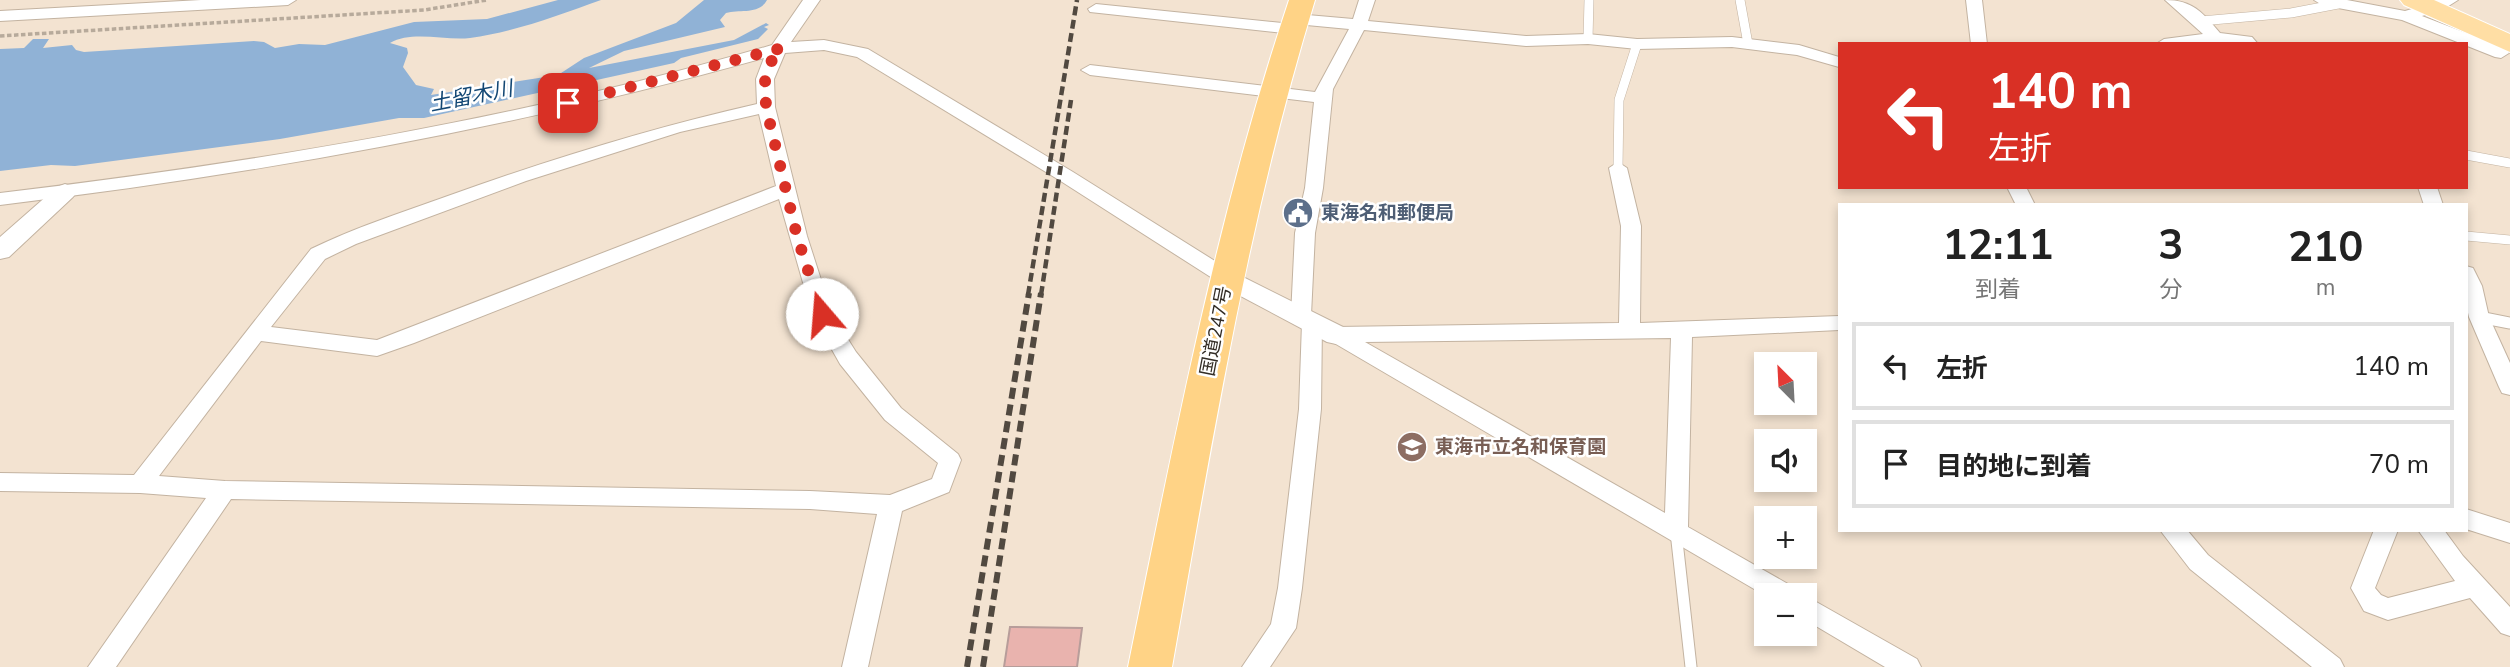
<!DOCTYPE html>
<html lang="ja">
<head>
<meta charset="utf-8">
<style>
	body { margin:0; font-family:"Nunito Sans","Noto Sans JP",sans-serif; background:#f6f6f6; color:#222; height:100vh; display:flex; flex-direction:column; font-size:26px; white-space:nowrap }
	* { box-sizing:border-box; margin:0 }
	p { font-size:23px; color:#767676 }
	.icon { flex:none; width:38px; height:38px; fill:none; stroke:currentColor; stroke-width:2; stroke-linecap:round; stroke-linejoin:round }
	.map { position:relative; flex:1; overflow:hidden }
	.side { position:absolute; left:1838px; top:203px; width:630px; height:329px; display:flex; flex-direction:column; background:#fff; border-radius:0px; box-shadow:0 4px 10px #0003 }
	.side>* { flex:none }
	.banner { position:absolute; left:1838px; top:42px; width:630px; height:147px; border-radius:0px; box-shadow:0 4px 10px #0003; background:#d93025; color:#fff; overflow:hidden }
	.needle { width:46px; rotate:336deg }
	.tools { position:absolute; left:1754px; top:352px; display:grid; gap:14px }
	.tools a { display:grid; place-items:center; width:63px; height:63px; border-radius:0px; background:#fff; box-shadow:0 4px 10px #0003; font-size:35px }
	.pin { position:absolute; display:grid; place-items:center; width:60px; height:60px; color:#fff; margin:-30px; border-radius:14px; box-shadow:0 4px 10px #0006 }
	.me { position:absolute; width:77px; margin:-38px; rotate:342deg; stroke-linejoin:round; filter:drop-shadow(0 0 5px #0008) }
	.turn { display:flex; align-items:center; gap:24px; height:147px; padding:0 35px; font-size:32px }
	.turn .icon { width:91px; height:91px; stroke-width:2.5 }
	.turn b { display:block; font-size:49px; line-height:60px }
	.eta { display:flex; justify-content:space-evenly; align-items:center; height:119px; text-align:center }
	.eta b { font-size:42px; font-weight:700; line-height:49px }
	ul { padding:0; list-style:none }
	li { display:flex; align-items:center; gap:21px; height:88px; margin:0 14px 10px; padding:0 21px; border:4px solid #e0e0e0; border-radius:0px }
	li div { flex:1 }
	li b { display:block; font-size:26px }
	li em { font-style:normal }
	.map>svg:first-child { display:block }
</style>
</head>
<body>
<div class="map">
<svg width="2510" height="667" viewBox="0 0 2510 667">
	<rect width="100%" height="100%" fill="#f3e3d1"/>
	<path fill="#90b2d6" d="M558,0h43c-42,15 -86,32 -131,38 -24,3 -58,-8 -80,5l17,5 1,5 -5,14 13,18 18,4 -3,6 127,-20 26,-17 92,-35 28,-23h63c-8,15 -27,9 -41,13l-6,7 5,7 -101,24 -35,17 145,-28 32,-17 3,2 -5,2 4,2 -10,10 -77,19 -7,5 -250,55h-25l-119,21 -205,27 -24,-1 -51,6v-122l24,-1 9,-9h16l-6,9 29,-3 4,5 8,2 170,-11 10,1 11,6 24,-4 26,1 89,-23 73,-3z"/>
	<path fill="#e9b3ae" stroke="#b79d9a" stroke-width="2" d="M1010,627l72,1 -5,39h-73z"/>
	<g fill="none" stroke-linecap="round" stroke-linejoin="round">
		<g stroke="#c3b3a1" stroke-width="10">
			<path id="service-far1" d="M1740,0l8,44
				M2201,21l90,-8 47,-9
				M1588,39l1,-39
				M2466,155l44,8
				M1618,168l1,-68 18,-56
				M2466,236l44,4"/>
		</g>
		<g stroke="#c3b3a1" stroke-width="13">
			<path id="service" d="M2479,317l31,6
				M1676,532l15,135"/>
		</g>
		<g stroke="#c3b3a1" stroke-width="2">
			<path id="minor" d="M201,0h95l-8,5 -288,16v-10z
				M803,0h17l-29,42 33,-2 44,9 205,123 161,101 3,5 -3,5h-14l-161,-103 -202,-123 -33,-7 -39,3 -11,26 1,28 32,129 25,78 24,38 45,56 57,46 3,6 -12,32 -47,19 -34,156h-26l35,-153 -67,-5 -579,-10 -115,168h-28l118,-169 -66,-5 -140,-2v-18l134,2 177,-226c43,-21 89,-36 134,-52 103,-37 206,-69 312,-93l-1,-25 8,-21c-250,70 -506,116 -764,147v-12c260,-31 521,-74 772,-148zM759,114l17,72 -399,154 -106,-13 54,-68 31,-15 170,-63 154,-49zM779,199l33,115 28,50 45,56 53,43 -6,16 -42,16 -80,-4 -585,-10 -66,-5 102,-135 116,15 37,-13z
				M1359,0h16l-7,21 158,15 62,-2 49,5 95,-2 67,8 40,12v10l-42,-12 -65,-8 -95,2 -49,-5 -62,2 -162,-16 -31,59 -10,99 -8,45 -4,82 8,2 3,5 -1,87 -19,179 -6,40 -26,39h-28l29,-43 7,-36 21,-179 3,-86 -8,-2 -3,-5 4,-83 10,-45 9,-86 -224,-27 -9,-5 9,-5 225,27 34,-63 -53,-5 -8,-5 8,-5 57,5z
				M1966,0h16l5,44h-16z
				M2165,0c28,0 38,13 55,33l32,4 6,7h-102l8,-5 39,-5z
				M2314,0h33l58,11 27,-8 6,2 2,3 -2,3 -16,5 85,33 2,4 -8,5 -6,-1 -93,-37 -80,-15z
				M1096,4l196,20 8,5 -8,5 -202,-22 -2,-3z
				M1618,162l9,6 14,58 -1,97 199,-7v14l-147,7 -4,190 107,61 3,7 -32,1 -437,-256 -4,-5 4,-5 7,-3 283,-4 2,-97 -12,-58zM1671,338l-6,175 -300,-171z
				M2007,187h19l9,18h-19z
				M2418,187h19l6,18h-19z
				M2466,266l7,2 9,18 7,31 21,46v32l-8,-2 -3,-6 -30,-70 -3,-13z
				M2466,509l44,14v20l-44,-14z
				M2160,530h27l21,25 132,104 4,8h-32l-122,-98z
				M2374,530h24l-23,58 6,7 7,3 67,-17 -37,-51h26l19,26 47,51v29l-9,-3 -31,-35 -82,22 -24,-9 -13,-23z
				M1804,595l113,64 4,8h-36l-81,-48z"/>
		</g>
		<g stroke="#c3b3a1" stroke-width="2">
			<path id="tertiary" d="M2432,0h26l-19,12h-14l-3,-4z
				M65,184l8,3 4,5 -4,5 -64,60 -9,2v-22l57,-50z
				M1227,269l118,59 4,7 -4,7 -9,2 -9,-2 -109,-58 -4,-6 4,-6z"/>
		</g>
		<g stroke="#fff" stroke-width="2">
			<path id="primary" d="M2400,0h34l76,34v18l-106,-47z"/>
		</g>
		<g stroke="#fff" stroke-width="2">
			<path id="trunk" d="M1289,0h26c-67,218 -103,442 -143,667h-44c46,-225 88,-449 161,-667z"/>
		</g>
		<path stroke="#b7aa9b" stroke-width="3.5" stroke-dasharray="4.5 2.5" stroke-linecap="butt" d="M0,36l424,-26 63,-10"/>
		<use href="#service-far1" stroke="#fff" stroke-width="9"/>
		<use href="#service" stroke="#fff" stroke-width="11"/>
		<use href="#minor" fill="#fff" fill-rule="evenodd"/>
		<use href="#tertiary" fill="#fff" fill-rule="evenodd"/>
		<use href="#primary" fill="#ffdea4" fill-rule="evenodd"/>
		<use href="#trunk" fill="#ffd386" fill-rule="evenodd"/>
		<path stroke="#514940" stroke-width="4.5" stroke-dasharray="9 4.5" stroke-linecap="butt" d="M1028,295l49,-295
			M1041,295l30,-195"/>
		<path stroke="#514940" stroke-width="6" stroke-dasharray="11 6" stroke-linecap="butt" d="M967,667l62,-374
			M983,667l58,-374"/>
	</g>
	<g fill="none" stroke-linecap="round" stroke-linejoin="round">
		<path stroke="#d93025" stroke-width="12" stroke-dasharray="0 21.6" d="M568,103l214,-55 -12,15 -5,16 1,28 31,129 25,78"/>
	</g>
	<defs>
		<g id="civic-disc" transform="scale(1.575)"><circle r="9.5" fill="#5c6f8a" stroke="#fff"/><path d="M-.6-6.5H3V-4.5H.6V-3L4-1V1h2V6H-6V1h2V-1L-.6-3ZM-1.2 2.5V6h2.4V2.5Z" fill="#fff"/></g>
		<g id="school-disc" transform="scale(1.575)"><circle r="9.5" fill="#8d6e63" stroke="#fff"/><path d="M0-5L7-2L0 1L-7-2ZM-4 1L0 2.5L4 1V4Q0 6-4 4Z" fill="#fff"/></g>
	</defs>
	<g fill-rule="evenodd">
		<use href="#civic-disc" x="1298" y="213"/>
		<use href="#school-disc" x="1412" y="447"/>
	</g>
	<g text-anchor="middle" dominant-baseline="central" stroke-width="5" stroke-linejoin="round" paint-order="stroke">
		<g font-size="19" font-weight="bold" fill="#4e5e75" stroke="#fff" text-anchor="start">
			<text x="1321" y="213">東海名和郵便局</text>
		</g>
		<g font-size="19" fill="#332d26" stroke="#fff">
			<text transform="translate(1216 331) rotate(-79)">国道247号</text>
		</g>
		<g font-size="19" font-weight="bold" fill="#785e54" stroke="#fff" text-anchor="start">
			<text x="1435" y="447">東海市立名和保育園</text>
		</g>
		<g font-size="21" font-style="italic" fill="#124774" stroke="#fff">
			<text transform="translate(471 96) rotate(-11)">土留木川</text>
		</g>
	</g>
</svg>
<div class="tools">
<a><svg class="needle" viewBox="-14 -14 28 28"><path d="M0-13l5 13h-10z" fill="#e53935"/><path d="M0 13l5-13h-10z" fill="#767676"/></svg></a>
<a><svg class="icon" aria-label="sound" viewBox="0 0 24 24"><path d="M4 9h4l5-4v14l-5-4H4zM17 9q2 3 0 6"/></svg></a>
<a>+</a>
<a>−</a>
</div>
<div class="pin" style="left:568px;top:103px;background:#d93025"><svg class="icon" aria-label="arrive" viewBox="0 0 24 24"><path d="M6 21V4h12l-3 4 3 4H6"/></svg></div>
<svg class="me" style="left:822px;top:314px" viewBox="-20 -20 40 40"><circle r="19" fill="#fff"/><path d="M0-13L10 11 0 6-10 11z" fill="#d93025"/></svg>
<div class="banner">
<div class="turn"><svg class="icon" aria-label="left" viewBox="0 0 24 24"><path d="M17 20v-9H6M10 6l-5 5 5 5"/></svg><div><b>140 m</b>左折</div></div>
</div>
<section class="side">
<div class="eta">
<div><b>12:11</b><p>到着</p></div>
<div><b>3</b><p>分</p></div>
<div><b>210</b><p>m</p></div>
</div>
<ul>
<li><svg class="icon" aria-label="left" viewBox="0 0 24 24"><path d="M17 20v-9H6M10 6l-5 5 5 5"/></svg><div><b>左折</b></div><em>140 m</em></li>
<li><svg class="icon" aria-label="arrive" viewBox="0 0 24 24"><path d="M6 21V4h12l-3 4 3 4H6"/></svg><div><b>目的地に到着</b></div><em>70 m</em></li>
</ul>
</section>
</div>
</body>
</html>
